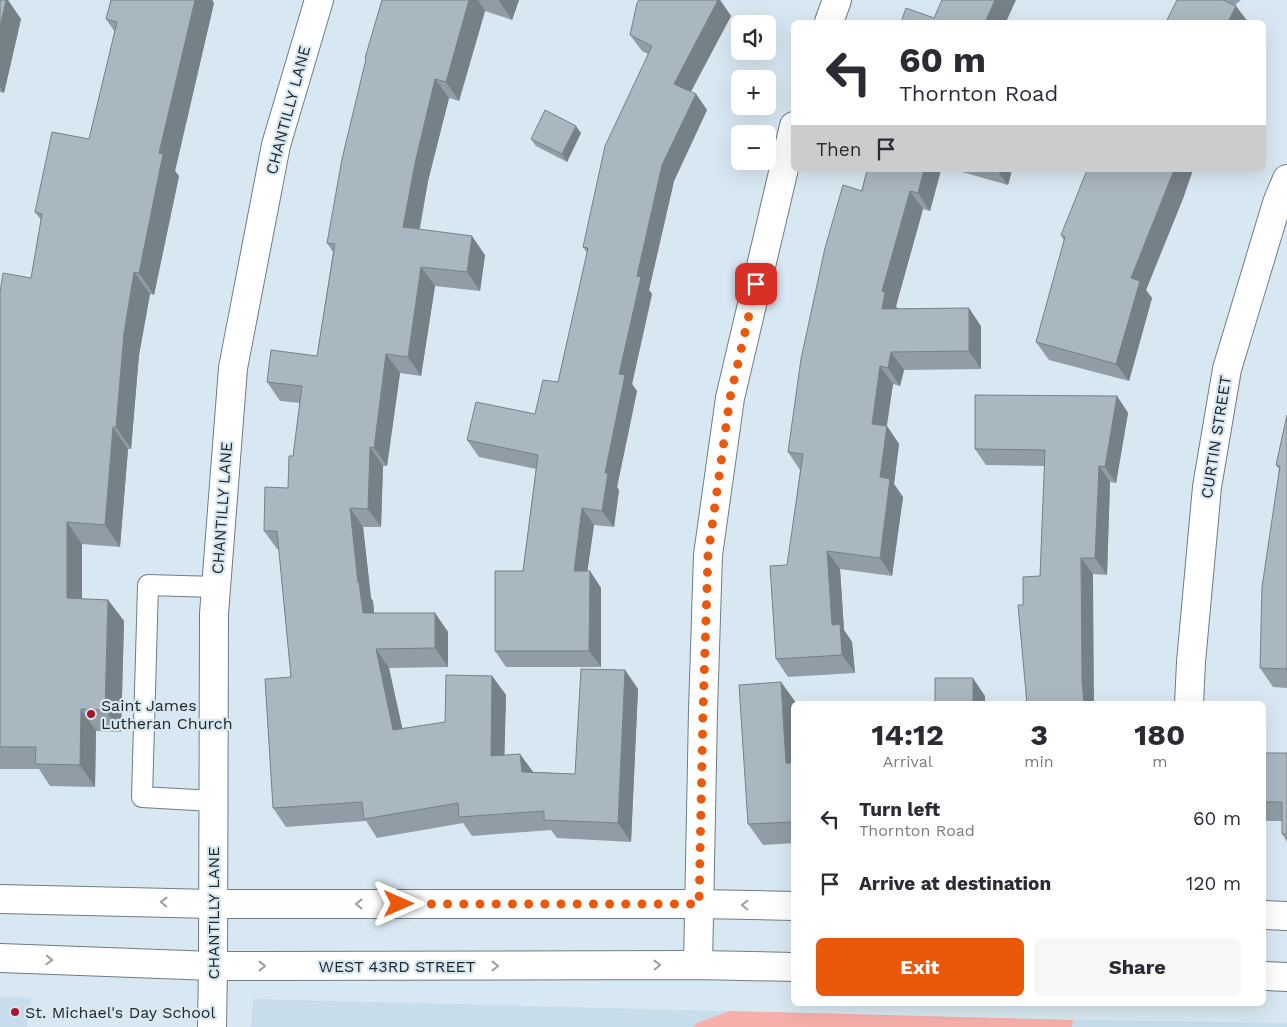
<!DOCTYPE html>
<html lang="en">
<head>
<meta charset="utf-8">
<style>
	body { margin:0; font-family:"Work Sans",sans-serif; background:#f7f7f7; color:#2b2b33; height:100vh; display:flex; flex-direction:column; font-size:19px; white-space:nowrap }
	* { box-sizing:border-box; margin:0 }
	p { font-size:16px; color:#7c7c81 }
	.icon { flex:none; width:28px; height:28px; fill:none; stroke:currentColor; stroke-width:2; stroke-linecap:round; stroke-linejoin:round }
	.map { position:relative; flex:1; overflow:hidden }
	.panel { position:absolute; left:791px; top:701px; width:475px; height:305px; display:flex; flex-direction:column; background:#fff; border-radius:8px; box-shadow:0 5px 20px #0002 }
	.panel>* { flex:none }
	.banner { position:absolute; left:791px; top:20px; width:475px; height:152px; border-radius:8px; box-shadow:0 5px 20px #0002; background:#fff; color:#2b2b33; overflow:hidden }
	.controls { position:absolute; left:731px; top:15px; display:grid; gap:10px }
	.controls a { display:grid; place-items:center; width:45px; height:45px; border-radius:8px; background:#fff; box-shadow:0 5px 20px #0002; font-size:25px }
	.pin { position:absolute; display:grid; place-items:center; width:42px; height:42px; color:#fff; margin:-21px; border-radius:10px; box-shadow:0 2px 8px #0006 }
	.me { position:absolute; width:55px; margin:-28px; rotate:90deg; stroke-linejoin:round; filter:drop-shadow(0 0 4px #0008) }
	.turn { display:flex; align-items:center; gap:18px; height:105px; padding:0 25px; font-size:22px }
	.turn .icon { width:65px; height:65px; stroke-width:2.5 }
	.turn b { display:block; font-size:35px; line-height:42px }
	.then { display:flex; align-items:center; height:48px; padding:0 25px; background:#0003; gap:10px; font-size:19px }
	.eta { display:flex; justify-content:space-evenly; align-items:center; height:85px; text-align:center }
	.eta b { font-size:30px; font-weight:700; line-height:35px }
	.cta { display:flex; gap:10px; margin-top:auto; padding:10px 25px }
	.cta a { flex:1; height:58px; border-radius:8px; background:#ea580c; color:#fff; font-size:20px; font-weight:700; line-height:58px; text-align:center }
	.cta a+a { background:#f7f7f7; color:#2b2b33 }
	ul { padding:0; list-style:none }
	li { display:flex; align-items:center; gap:15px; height:65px; padding:0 25px }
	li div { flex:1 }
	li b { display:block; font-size:19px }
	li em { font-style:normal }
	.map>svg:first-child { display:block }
</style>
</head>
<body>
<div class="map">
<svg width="1287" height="1027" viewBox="0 0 1287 1027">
	<rect width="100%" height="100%" fill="#d8e8f2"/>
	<path fill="#c7ddeb" d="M0,997l31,1 -4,29h-27z
		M253,999l820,21 214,3v4h-1036z"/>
	<path fill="#f7afab" d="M730,1011l343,9 -1,7h-379l4,-4z"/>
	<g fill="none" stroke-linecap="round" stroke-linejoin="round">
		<g stroke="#6e7c85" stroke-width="22">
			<path id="lane" d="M213,801l-71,-4 6,-212 68,2"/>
		</g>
		<g stroke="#6e7c85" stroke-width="30">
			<path id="street" d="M829,22l8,-22
				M1189,704l2,-42 16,-175 20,-118 50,-166 10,-24
				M698,965l5,-254 5,-156 22,-157 64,-272
				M212,1027l1,-61 1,-352 19,-246 43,-223 43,-145"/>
		</g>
		<g stroke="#6e7c85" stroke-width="30">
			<path id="secondary" d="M0,899l213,5h486l95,2
				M1264,915l23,1
				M0,958l213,8 485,-1 96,2
				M1264,976l23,1"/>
		</g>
		<use href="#lane" stroke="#fff" stroke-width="20"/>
		<use href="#street" stroke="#fff" stroke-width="28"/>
		<use href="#secondary" stroke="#fff" stroke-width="28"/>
	</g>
	<path fill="#919da6" d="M0,0l21,19 -17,74 -4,-1z
		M111,0h101l2,3 -39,168 4,5 -25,119 -4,-1 -11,61 -8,94h-3l-8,98 -38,-3v55l26,1 16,21 -3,111 -25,-1 -1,56 -45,-1 -11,-17h-39v-477l31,-14 10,-58 -6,-8 54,-73 26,-107 -9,-13z
		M382,0h137l-7,20 -27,-9 -26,90 -10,-3 -21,83 -8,48 65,26 -5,36 -45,-5 -14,90 -21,-3 -13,93h-4l-2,61h-18l8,71 2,3 1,12h61l13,19v35l-59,1 13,61 43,-7 47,-46 14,19 -2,60 29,17 42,2 50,-104 13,19 -7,153 -74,-4 -6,-8 -79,6 -9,-13 -86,15 -11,-17 -80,6 -13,-19 18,-131 -12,-128h-2l-13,-18 24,-43 5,-32 7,-53 -20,-2 -13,-19 50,-26 16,-104 -6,-9 39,-183 -1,-2z
		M639,0h81l11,16 -40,76 5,2 11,16 -33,71 -25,109 3,4 -20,90 5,7 -20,96 2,3 -5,37 -20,-2 -7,46h3l11,17v79h-95l-11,-16 28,-80 13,-102 -57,-12 -12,-17 68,-26 23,-32 29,-129 -4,-6 65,-193 -6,-3 -12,-16z
		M1177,0h64l-6,5 13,17h-82z
		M581,133l-14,29 -31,-16 -5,-7z
		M867,170h74l-11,41 -7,-2 -27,97 2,3 83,17v43l-77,1 -4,16 -7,-2 -6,42 12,18 -5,40 9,13 -11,79 -52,-7 4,61 8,12 3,31 -67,4 -12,-18 24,-189 -12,-18z
		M955,170h57l-4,15z
		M1184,196l-38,94 6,8 -23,83 -80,-21 -13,-18 28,-101 -3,-6z
		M1117,396l11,17 -12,70 -6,-1 -3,93 -14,-1v125l-70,-94 17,-29 5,-110 -59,-1 -11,-16z
		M1287,415v273l-14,-1 -13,-19 19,-199 -3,-4z
		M781,682l15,21 -2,1v139l-31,2 -15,-21z
		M1264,753h23v89l-5,-8v-13h-18z"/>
	<path fill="#768087" d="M6,0h2l13,19 -17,74 -4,-6v-60z
		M195,0h17l2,3 -39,168 4,5 -25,119 -15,-22 20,-120z
		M469,0h9l7,11 -26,90 -13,-19z
		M499,0h20l-7,20 -13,-19z
		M718,0h2l11,16 -45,84 -12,-16z
		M995,0h21l-10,22h-21z
		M1236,6l12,16h-20z
		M435,79l14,19 -21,83 -12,65 -13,-19 12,-64z
		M696,94l11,16 -33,71 -25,109 3,4 -20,90 5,7 -20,96 2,3 -5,37 -12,-16 3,-38 14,-99 18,-98 25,-111z
		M576,126l5,7 -14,29 -5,-8z
		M924,170h17l-11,41 -12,-18z
		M997,170h15l-4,15z
		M1174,170h19l-9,26 -38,94 6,8 -23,83 -13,-17 15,-86z
		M910,191l13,18 -27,97 2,4 -16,-1v-18z
		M472,236l13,19 -5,36 -13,-19z
		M421,267l14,19 -14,90 -13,-19z
		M134,272l16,22 -11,61 -8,94 -15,-22 8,-94z
		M969,308l12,18v43l-12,-18z
		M891,352l13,18 -4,16 -12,-18z
		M386,354l14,19 -13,93 -13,-18z
		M880,366l13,18 -9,58 -12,-18z
		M1117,396l11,17 -12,70 -11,-16z
		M887,426l12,18 -5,40 9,13 -11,79 -12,-18v-81z
		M113,427l15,22 -8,98 -15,-22z
		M370,447l13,19 -2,61 -13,-18z
		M1099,466l11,16 -3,93 -12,-17z
		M350,508l13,19 8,71 2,3 3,31 -13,-19 -5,-30z
		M582,508l12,17 -9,63 -11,-17z
		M67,522l15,22v76l-15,-22z
		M827,551l13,18 4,61 8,12 3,31 -13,-18 -10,-30z
		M1081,558l12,16 1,130h-10l-2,-22z
		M590,571l11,17v79l-12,-16z
		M108,600l16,21 -3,111 -16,-22z
		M435,613l13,19v35l-13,-19z
		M376,649l13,19 18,81 -14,-19z
		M625,670l13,19 -7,153 -13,-19z
		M492,676l14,19 -2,80 -13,-19z
		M973,678l12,18v8h-12z
		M781,682l15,21v1h-2v70l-8,-11z
		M81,709l15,22 -1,56 -15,-22z
		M520,754l14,19 -12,-1z"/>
	<path fill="#a9b7c1" stroke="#768087" d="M0,0h6l-6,27z
		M111,0h84l-36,153 4,1 -24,119 -5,-1 -10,61 -8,94h-3l-8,98 -38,-3v76l41,2 -3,110 -24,-1 -1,56 -45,-1 1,-17h-36v-455l3,-19 28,5 11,-64 -7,-2 17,-80 37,7 28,-117 -11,-3z
		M382,0h87l-23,82 -11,-3 -20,84 -12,64 69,9 -5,36 -46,-5 -13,90 -22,-3 -12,94 -4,-1 -2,62 -18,-1 8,75 1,-1 4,31h72v35l-59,1 17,81 52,-8 1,-47 46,1 -1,80 29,-2 2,18 53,2 6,-105 44,1 -7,153 -74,-3v-9l-85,6 -1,-14 -94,16 -2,-17 -89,6 -8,-129 26,-2 -14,-146h-13l1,-44 23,1 1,-32h4l9,-70 -35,-4 4,-32 46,6 18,-112 -8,-1 15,-84 24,-100 -1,-1z
		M639,0h79l-44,84 22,10 -34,71 -25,111 4,1 -22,97 6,1 -20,98h3l-6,38 -20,-3 -8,63h16l-1,80h-94v-80h28l15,-116 -71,-15 9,-38 59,12 8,-34 15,2 30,-134 -5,-1 22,-101 47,-100 -22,-11 7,-32z
		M942,0h53l-10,22h-84l5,-14 28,10z
		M1177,0h46l13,6 -8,16h-62z
		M545,110l31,16 -14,28 -31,-15z
		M867,170h57l-6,23 -8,-2 -28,100 3,1 -3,17 87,-1v43l-78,1 -3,16 -8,-2 -8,58 15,2 -7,51 10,2 -10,79 -53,-7 5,74 8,-1 2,31 -66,4 -6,-93 17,-1 16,-111 -15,-2 13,-93 24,-111 18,-63 19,6z
		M1087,170h87l-43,108 9,3 -24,83 -80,-22 29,-105 -4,-2z
		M975,395l142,1 -12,71 -6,-1 -4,92h-14l1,124 2,22h-57l-9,-99h5v-28l17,-1 5,-126 -70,-1z
		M1287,415v254l-27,-1 2,-81 18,-121 -4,-1z
		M935,678h38v26h-38z
		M781,682l5,81h8v59l-46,2 -9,-139z
		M1264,753h23v81h-5v-32h-18z"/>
	<defs><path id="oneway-chevron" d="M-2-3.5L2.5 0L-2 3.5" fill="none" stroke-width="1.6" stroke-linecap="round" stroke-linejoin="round" transform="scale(1.25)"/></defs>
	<g stroke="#9b9e9f">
		<use href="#oneway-chevron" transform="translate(164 902) rotate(-179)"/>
		<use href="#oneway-chevron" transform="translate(359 904) rotate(180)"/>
		<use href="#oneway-chevron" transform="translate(745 905) rotate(-179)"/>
		<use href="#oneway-chevron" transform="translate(49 960) rotate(2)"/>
		<use href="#oneway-chevron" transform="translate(657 965) rotate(-1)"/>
		<use href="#oneway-chevron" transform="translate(262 966)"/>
		<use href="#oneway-chevron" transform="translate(495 966)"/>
	</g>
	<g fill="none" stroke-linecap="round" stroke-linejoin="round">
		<path stroke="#ea580c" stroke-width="9" stroke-dasharray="0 16.2" d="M399,904h300l4,-193 5,-156 22,-157 26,-114"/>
	</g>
	<g fill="#ab1528" stroke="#d8e8f2" stroke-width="2">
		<circle cx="91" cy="714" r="5"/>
		<circle cx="15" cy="1012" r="5"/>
	</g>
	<g text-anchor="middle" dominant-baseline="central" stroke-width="4.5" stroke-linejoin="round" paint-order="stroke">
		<g font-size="16" fill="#21272a" stroke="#d8e8f2">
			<text transform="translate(288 110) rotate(-75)">CHANTILLY LANE</text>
			<text transform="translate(1216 437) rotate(-81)">CURTIN STREET</text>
			<text transform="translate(222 508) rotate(-86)">CHANTILLY LANE</text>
			<text transform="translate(213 913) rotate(-90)">CHANTILLY LANE</text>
			<text x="397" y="966">WEST 43RD STREET</text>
		</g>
		<g font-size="16" fill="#21272a" stroke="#d8e8f2" text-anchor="start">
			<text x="101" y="705">Saint James<tspan x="101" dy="18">Lutheran Church</tspan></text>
			<text x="25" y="1012">St. Michael's Day School</text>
		</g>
	</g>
</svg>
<div class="controls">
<a><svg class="icon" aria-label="sound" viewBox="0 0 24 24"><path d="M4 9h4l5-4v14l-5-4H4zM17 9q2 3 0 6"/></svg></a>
<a>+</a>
<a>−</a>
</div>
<div class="pin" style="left:756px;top:284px;background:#d93025"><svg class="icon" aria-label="arrive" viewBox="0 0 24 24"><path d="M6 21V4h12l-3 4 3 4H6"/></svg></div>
<svg class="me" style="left:399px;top:904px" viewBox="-20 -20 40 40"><path d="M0-17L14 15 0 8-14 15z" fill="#ea580c" stroke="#fff" stroke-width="4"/></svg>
<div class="banner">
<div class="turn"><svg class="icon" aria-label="left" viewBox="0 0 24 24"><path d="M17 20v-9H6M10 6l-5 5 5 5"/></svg><div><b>60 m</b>Thornton Road</div></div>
<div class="then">Then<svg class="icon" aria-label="arrive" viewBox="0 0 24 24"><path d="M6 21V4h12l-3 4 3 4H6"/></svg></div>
</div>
<section class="panel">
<div class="eta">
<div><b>14:12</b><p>Arrival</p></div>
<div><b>3</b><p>min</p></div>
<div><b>180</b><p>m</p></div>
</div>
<ul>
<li><svg class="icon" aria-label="left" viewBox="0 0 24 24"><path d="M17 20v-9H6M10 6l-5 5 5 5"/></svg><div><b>Turn left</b><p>Thornton Road</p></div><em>60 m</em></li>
<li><svg class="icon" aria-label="arrive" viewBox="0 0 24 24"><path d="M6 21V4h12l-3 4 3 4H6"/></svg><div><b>Arrive at destination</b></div><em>120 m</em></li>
</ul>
<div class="cta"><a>Exit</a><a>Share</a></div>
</section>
</div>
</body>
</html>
